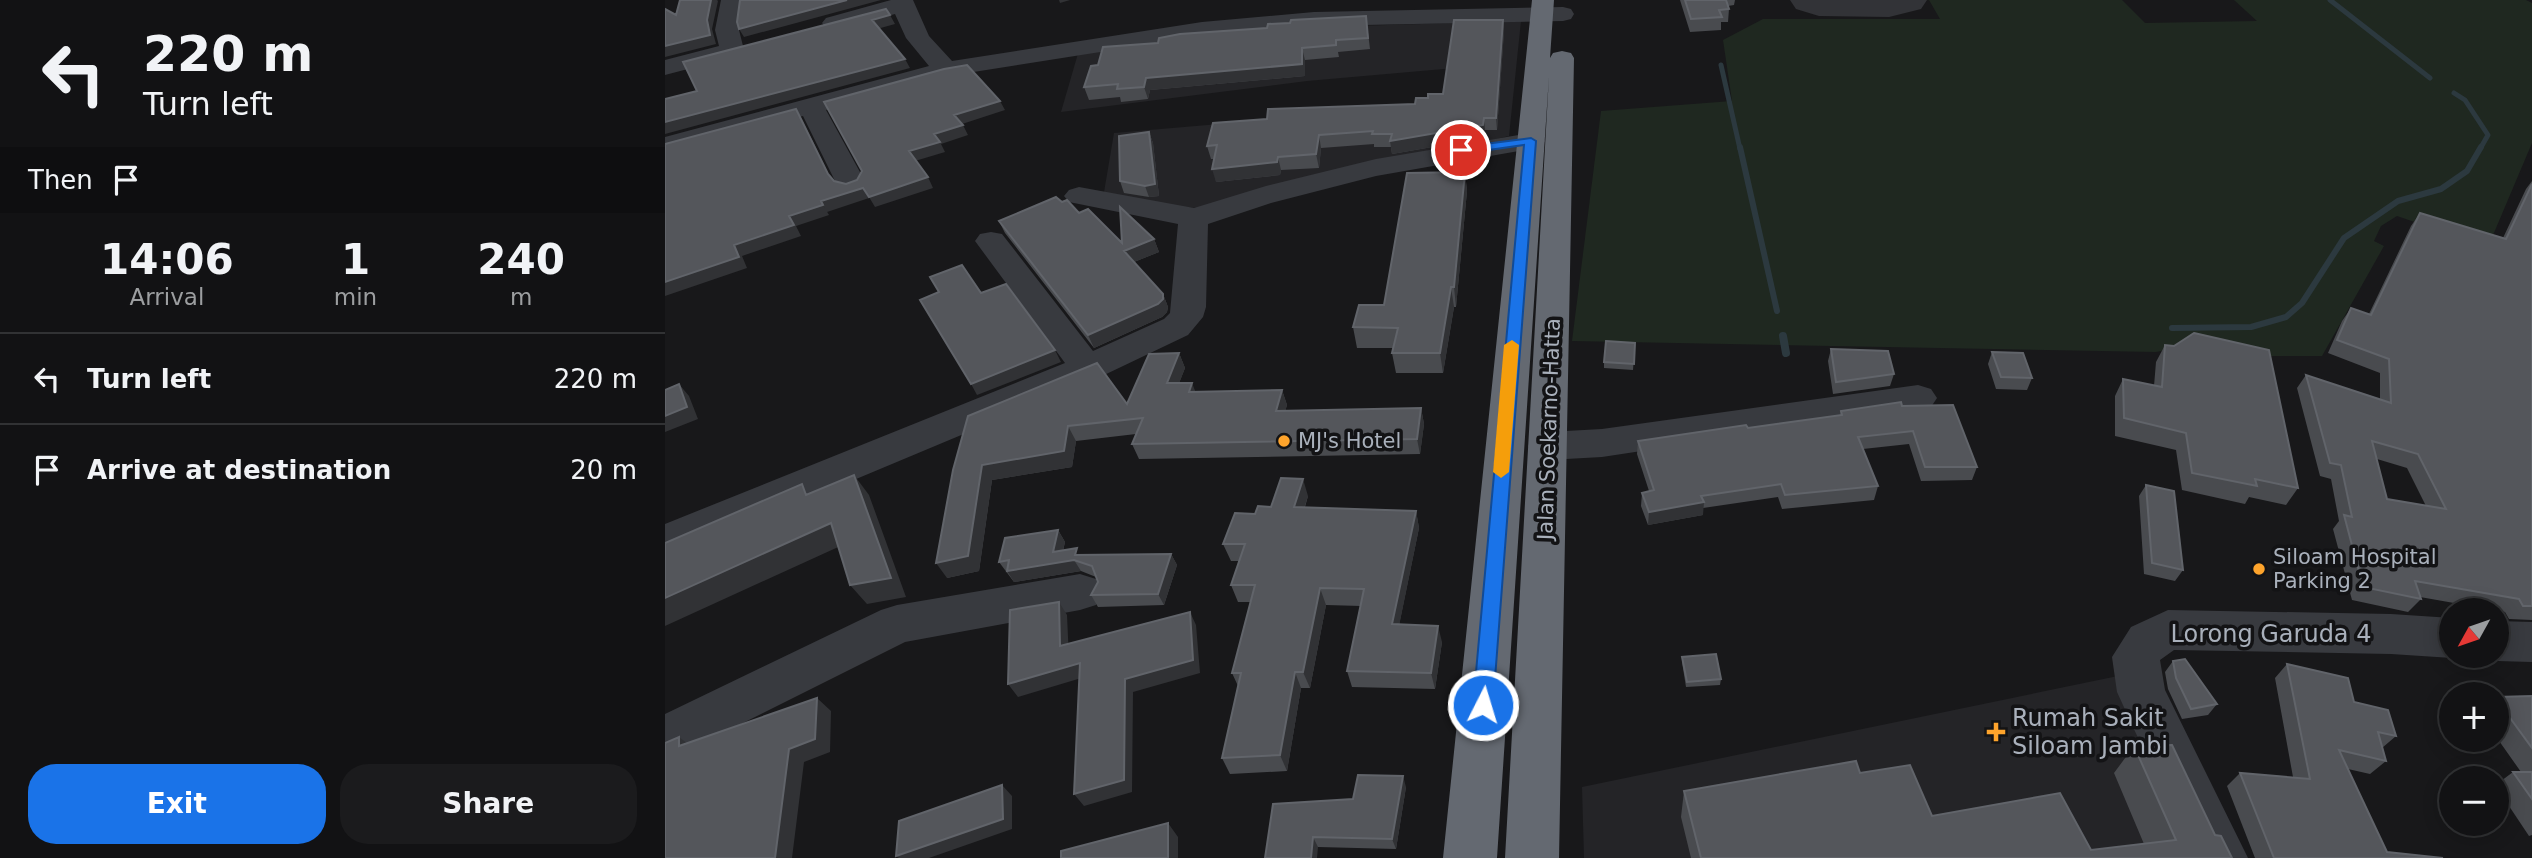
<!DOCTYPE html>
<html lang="en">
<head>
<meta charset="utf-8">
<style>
	body { margin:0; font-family:"DejaVu Sans",sans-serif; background:#1b1b1d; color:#f1f3f6; height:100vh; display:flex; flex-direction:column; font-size:26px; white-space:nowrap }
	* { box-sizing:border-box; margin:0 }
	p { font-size:23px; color:#9c9ea0 }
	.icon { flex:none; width:38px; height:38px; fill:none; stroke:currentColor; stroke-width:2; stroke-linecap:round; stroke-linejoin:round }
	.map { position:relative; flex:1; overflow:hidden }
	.side { display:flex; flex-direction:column; background:#121214; width:665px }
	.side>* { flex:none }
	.banner { background:#121214; color:#f1f3f6; overflow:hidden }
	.needle { width:46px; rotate:230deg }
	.tools { position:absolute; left:1774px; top:598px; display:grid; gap:14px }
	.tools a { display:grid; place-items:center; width:70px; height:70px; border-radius:50%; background:#121214; box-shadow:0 4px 18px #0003,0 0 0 2px #313234; font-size:35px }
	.pin { position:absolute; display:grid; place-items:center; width:60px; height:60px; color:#fff; margin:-30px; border:4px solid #fff; border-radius:50%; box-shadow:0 2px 7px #0007 }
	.me { position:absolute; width:77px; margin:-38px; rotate:5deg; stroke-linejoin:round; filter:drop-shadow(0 0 5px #0008) }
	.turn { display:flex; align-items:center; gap:24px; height:147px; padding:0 28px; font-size:32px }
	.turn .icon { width:91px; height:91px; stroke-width:2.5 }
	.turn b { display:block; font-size:49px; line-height:60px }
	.then { display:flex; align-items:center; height:66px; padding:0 28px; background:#0003; gap:14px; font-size:26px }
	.eta { display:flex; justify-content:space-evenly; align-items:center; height:119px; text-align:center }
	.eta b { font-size:42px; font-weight:800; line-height:49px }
	.action { display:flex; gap:14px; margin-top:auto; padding:14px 28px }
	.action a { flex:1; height:80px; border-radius:28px; background:#1a73e8; color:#fff; font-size:28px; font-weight:800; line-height:80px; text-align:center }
	.action a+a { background:#1b1b1d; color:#f1f3f6 }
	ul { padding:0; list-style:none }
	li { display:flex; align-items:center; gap:21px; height:91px; padding:0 28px; border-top:2px solid #313234 }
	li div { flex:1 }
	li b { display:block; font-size:26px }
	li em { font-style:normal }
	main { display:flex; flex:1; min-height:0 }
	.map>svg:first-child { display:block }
</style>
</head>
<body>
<main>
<section class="side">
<div class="banner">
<div class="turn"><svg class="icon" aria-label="left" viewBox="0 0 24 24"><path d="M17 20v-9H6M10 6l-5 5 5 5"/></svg><div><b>220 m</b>Turn left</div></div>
<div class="then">Then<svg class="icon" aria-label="arrive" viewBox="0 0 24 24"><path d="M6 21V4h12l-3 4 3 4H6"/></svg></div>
</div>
<div class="eta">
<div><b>14:06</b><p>Arrival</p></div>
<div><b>1</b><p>min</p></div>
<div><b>240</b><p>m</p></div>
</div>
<ul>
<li><svg class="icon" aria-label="left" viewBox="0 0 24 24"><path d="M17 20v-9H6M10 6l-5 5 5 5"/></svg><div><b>Turn left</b></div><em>220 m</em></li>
<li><svg class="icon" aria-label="arrive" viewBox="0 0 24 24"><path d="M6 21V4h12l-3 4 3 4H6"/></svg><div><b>Arrive at destination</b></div><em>20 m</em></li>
</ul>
<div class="action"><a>Exit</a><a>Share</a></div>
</section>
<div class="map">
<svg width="1867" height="858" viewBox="0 0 1867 858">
	<rect width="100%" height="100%" fill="#18181a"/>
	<path fill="#242427" d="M856,21l-12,115 -310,72 -97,-4 12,-71 339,-29 2,-36 -148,13 -246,31 18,-62 172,-21z
		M1453,676l79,182h-613l-2,-71z"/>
	<path fill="#1f2820" d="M1264,0h193l23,23 112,-2 -23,-21h292l6,3v140l-44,104 -91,-31 -16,10 -7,15 10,5 -62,110h-79l-58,-10 -29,6 -584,-11 29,-230 131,-10 -9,-61 40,-21h177z"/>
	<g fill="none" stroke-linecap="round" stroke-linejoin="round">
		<path stroke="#2c393f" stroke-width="5" d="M1665,0l100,78
			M1056,65l19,84
			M1789,93l11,7 23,35 -8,14"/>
		<path stroke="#2c393f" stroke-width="6" d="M1075,147l37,164
			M1507,328l79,-1 35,-10 16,-14 42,-65 54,-37 43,-12 26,-18 14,-24"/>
		<path stroke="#2c393f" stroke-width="8" d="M1118,336l3,17"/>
		<path fill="#323337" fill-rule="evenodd" d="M1125,0h137l-6,9 -32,8 -70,-1 -23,-7z"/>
		<path fill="#383a3f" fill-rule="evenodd" d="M56,0h22l-4,30 5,20 -3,5 -76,20v-15l54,-14 -4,-16z
			M226,0h22l16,36 23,25 250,-39 112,-10 249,-5 8,2 3,5 -3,5 -8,2 -249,5 -112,10 -254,40 -122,34 40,73 -5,6 -10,3 -10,-3 -5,-6 -33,-67 -138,38v-17l264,-71 -23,-28 -11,-24 -61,16 -8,-2 -4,-5 4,-5z
			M866,133l10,2 4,6 -4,6 -165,29 -105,27 -63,21 -2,83 -3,10 -15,18 -88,42 -435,182v-35l400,-161 -90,-122 5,-7 11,-2 11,2 91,117 71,-32 6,-6 8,-89 -109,-22 -5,-6 5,-6 10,-3 115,21 72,-22 110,-27z
			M1253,385l13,4 6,9 -6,9 -329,50 -54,3 -14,-4 -6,-10 6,-10 14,-4 54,-3z
			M415,574l16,5 6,13 -6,13 -16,5 -175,32 -240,120v-48l216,-104 16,-5z
			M1503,610l223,4 61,4v38h4l-4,2 -61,-4 -217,-4 -14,10 5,30 83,168h-55l-76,-166 -5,-35 19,-30z
			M1832,621l35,1v40l-35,-1 -13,-5h13z"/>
		<path fill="#646971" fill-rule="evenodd" d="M867,0h22l-4,58 3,-5 9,-2 9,2 3,5 -15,800h-54l44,-782 -52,782h-54z"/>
	</g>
	<path fill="#494b4f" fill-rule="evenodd" d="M1015,0h55l-1,5 -6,1 1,3 -1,13h-7v8l-31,2z
		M701,16l4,33 -32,3 1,5 -34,3v16l-155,14 -2,9 -27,3 -1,-5 -31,3 -5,-13 14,-22 60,-22z
		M838,20l1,11 -7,99h-12l-1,8 -92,16 -1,-7h-17v-3l-53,4 -2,20 -38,2 -1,5 -64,7 -2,-23h-3l-4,-13 60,-27 148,-15 13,-6 15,-4z
		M484,132l4,11 6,53 -10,1 -25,-4 -4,-12z
		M800,172l2,19 -11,116h-2l-11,66h-47l-4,-20 1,-5h-36l-4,-21 31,-22z
		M1867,181v439l-23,-1 -4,-7 -85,-15 1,2 -13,13 -56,-12 -19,-71 6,-8 -8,-42 -11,-3 -23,-88 9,-13 74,24v-26l-52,-20 14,-32 9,-13 18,6 42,-88 9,-13 83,25 23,-49zM1712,459l30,9 19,38 -39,-7z
		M397,202l17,11 43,30 32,-4 5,13 -25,10 29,32 5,13 -1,5 -5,5 -68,31 -89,-115 -6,-12z
		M970,343l-2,27 -29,-2v-6z
		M1500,345l133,143 -12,17 -37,-8 -4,7 -63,-14 -6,-40 -61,-14v-40l8,-17 31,7 2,-24z
		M1166,349l63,25 -4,12 -57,8 -5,-33z
		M1327,352l40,26 -5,12 -31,-1 -8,-25z
		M514,353l6,15 -6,15 17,9 86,-2 5,15 -2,6 136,-3 3,16 -4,30 -281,5 -7,-15 4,-10 -60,7 -4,26 -80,13 -13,91 -32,7 21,-162 159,-12z
		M1237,406l75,61 -5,13 -51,1 -12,-37 -46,5 15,37 -4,14 -92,9 -4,-12 -75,11v7l-55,10 -7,-19 1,-13 7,-2 -12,-37 1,-13 110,-13 92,-13 1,-4z
		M1481,485l37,85 -8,11 -31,-7 -5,-78z
		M643,496l-3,11 111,4 3,17 -20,97 43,17 -7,47 -83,-2 -5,-16 14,-65 -35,-1 -16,83h-9l-14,83 -57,3 -8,-16 16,-72 -6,-13 19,-71h-13l-7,-17 8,-24h-8l-8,-17 48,-37z
		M393,530l7,12 -2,9 18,4 90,-1 6,11 -13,40 -66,2 -7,-12 7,-13 -2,-5 -15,-6 -67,11 -15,-20z
		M1017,657l39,22 -1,6 -34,2 -4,-25z
		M1508,661l44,43 -9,11 -26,4 -14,-30 -3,-17z
		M1622,664l67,38 42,34 -14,12 4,13 -16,13 -22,-5 39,83 56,6h-188l-28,-72 13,-13 53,4 -18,-99z
		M1867,696v139l-3,1 -32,-48v-4l16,-12h8l-24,-34v-41z
		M1469,746l81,89 17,23h-541l-10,-41 3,-26 176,-18 72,43 159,34 53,-6 -30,-71z
		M741,787l-10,62 -78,-2 -53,11 88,-59z"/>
	<path fill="#313235" d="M46,0h6l1,1 -6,28 4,15 -51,13v-11l42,-26z
		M182,0h34l-137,37 -5,-8z
		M394,0h11l-10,3z
		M225,15l5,9 -18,5 -5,-9z
		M838,20l1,11 -7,99 -1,-12z
		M637,48l3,12v16l-155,14 -2,9 -4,-12 2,-9z
		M240,59l5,9 -245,66v-12z
		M335,101l5,9 -46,15 -5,-10z
		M131,109l6,10 32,66 -6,-11z
		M819,118l1,12 -1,8 -92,16 -2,-13z
		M298,125l5,10 -27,9 4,8 -30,9 -6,-10 25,-17z
		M484,132l4,11 6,53 -10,1 -4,-11z
		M654,135l2,13 -2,20 -3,-14z
		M613,157l3,13 -1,5 -64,7 -4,-13z
		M800,172l2,19 -11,116 -2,-20z
		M263,177l5,11 -58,19 -6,-10z
		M198,188l6,10 -42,14 -6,-11z
		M158,205l6,10 -33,11 5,10 -59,20 5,12 -82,28v-14l124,-66z
		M489,239l5,13 -30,12 -5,-13z
		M786,287l3,20 -11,66 -3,-20z
		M498,294l5,13 -1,5 -5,5 -68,31 -6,-13z
		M390,350l6,12 -84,33 -6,-11z
		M514,353l6,15 -12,31 -6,-16z
		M527,383l6,15 -9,-6z
		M14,384l10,12 9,23 -33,13v-16z
		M617,390l5,15 -6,21 -5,-15z
		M756,408l3,16 -4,30 -3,-15z
		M403,426l8,15 -4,26 -80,13 -13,91 -32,7 -11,-15 46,-98z
		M189,475l15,20 37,102 -39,7 -17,-19z
		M638,479l5,17 -9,28 -5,-17z
		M1039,502l-1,13 -55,10 1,-13z
		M751,511l3,17 -23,113 -4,-17z
		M166,523l16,20 -182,83v-28z
		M393,530l7,12 -5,20 14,-2 7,11 -67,11 -7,-11 46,-19z
		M506,554l6,11 -13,40 -6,-11z
		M655,588l6,17 -16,83 -7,-16z
		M394,602l8,13 2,44 -9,-13z
		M525,612l6,13 4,48 -67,19 -1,100 -48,14 -10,-12 51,-115z
		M773,626l4,16 -7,47 -4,-16z
		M415,663l8,13 -70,21 -10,-13z
		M630,672l6,16 -14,83 -7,-16z
		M152,698l14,13 -1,41 -26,10 -12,96h-17l14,-109z
		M14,737l17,13 -17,-4z
		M738,776l3,11 -10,62 -4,-10z
		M337,785l10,11v33l-83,29h-30l-3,-2z
		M503,823l10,14v21h-10z
		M648,837l5,10 -1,11h-6z"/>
	<path fill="#54565b" stroke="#61646a" stroke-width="2" fill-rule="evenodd" d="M15,0h31l-4,20 3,15 -45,11v-37l11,6z
		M75,0h107l-108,29 -2,-7z
		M1020,0h41l3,9 -10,1 3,7 -31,2z
		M221,9l4,6 -18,5 33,39 -240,63v-23l32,-8 -14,-29z
		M701,16l2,22 -32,2v5l-34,3v16l-156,14 -2,9 -27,2 1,-5 -34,3 7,-21 7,-1 5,-18 55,-4 1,-5 21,-4 87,-6 1,-4 22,-1 1,-3z
		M789,20h49l-7,98h-12l-1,7 -93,16 2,-7h-20l1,-3 -54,4 -3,19 -38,3 -1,5 -65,7 5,-24 -10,1 6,-23 54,-4 1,-10 147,-5 1,-6h12v-4h15z
		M302,65l33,36 -46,14 9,10 -29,9 6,8 -31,9 19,26 -59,20 -6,-9 -42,13 2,4 -34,11 5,9 -60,20 5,12 -74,25v-138l131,-35 32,65 6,7 12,3 11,-4 5,-9 -38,-69 120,-33z
		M484,132l6,52 -10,2 -25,-5 -1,-45z
		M800,172l-11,115h-3l-11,66h-48l6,-25 -45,-1 6,-22h25l23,-132z
		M1867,184v422h-9l-4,-7 -104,-18 6,18 -58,-12 -19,-72 8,2 -11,-52 -11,-2 -24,-88 85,28 -2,-44 -52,-19 14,-32 20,7 49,-102 86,26zM1707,441l46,13 28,55 -59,-10z
		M391,197l6,5 5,-2 12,13 9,-4 34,34 -2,-36 34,32 -30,12 39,43v5l-5,5 -70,31 -89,-114z
		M297,265l19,28 25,-9 49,66 -84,34 -51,-84 19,-8 -9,-15z
		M1529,333l75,17 29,138 -43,-9 2,7 -65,-13 -6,-40 -62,-15 -1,-39 39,8 3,-42 9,1z
		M941,341l29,2 -1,21 -30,-2z
		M1166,349l57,2 6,23 -58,8z
		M1327,352l31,1 9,25 -31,-1z
		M514,353l-12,30h25l-3,9 93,-2 -6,21 145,-3 -4,31 -285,5 11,-26 -75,8 -4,25 -82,14 -14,91 -32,7 17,-93 15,-54 129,-53 30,41 22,-50z
		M14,384l8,23 -22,9v-26z
		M1236,402l1,4 51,-1 24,62h-52l-12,-36 -55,6 20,49 -93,9 -4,-11 -80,12 3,6 -55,10 -7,-19 12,-3 -16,-49 108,-16 2,3 94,-13 -1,-4z
		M189,475l37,103 -41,7 -19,-62 -166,75v-55l137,-59 4,11z
		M616,478l22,1 -9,28 122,4 -24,113 46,2 -7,47 -84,-2 17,-82 -44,-1 -17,84h-8l-15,83 -58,3 19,-85h-9l23,-88h-24l14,-41h-22l12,-31 20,1 3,-8 13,1z
		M1481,485l28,6 9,79 -31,-7z
		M393,530l-5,22 24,-4 -2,7 96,-1 -13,40 -67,1 7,-13 -6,-16 -18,-6 -67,11 2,-11 -10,2 6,-24z
		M394,602l1,44 130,-34 3,48 -68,19 -1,101 -50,14 6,-131 -72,21 2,-74z
		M1051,654l5,25 -34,3 -5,-25z
		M1520,659l32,45 -26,5 -15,-31 -3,-17z
		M1622,664l61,14 6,24 34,8 8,26 -18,-4 8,29 -47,-11 48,102 56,6h-169l-34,-85 70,6z
		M1867,696v52l-35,-48v-3z
		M152,698l-2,41 -26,10 -14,109h-110v-115l14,-6v9z
		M1507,745l43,90 6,1 11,22h-531l-17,-67 172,-30 4,12 50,-8 22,51 128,-23 31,57 85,-10 -42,-94z
		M1848,772h19v27z
		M693,775l45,1 -11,63 -79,-2 -2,21h-46l8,-54 80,-5z
		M337,785l1,34 -107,37 3,-35z
		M503,823v35h-107v-7z"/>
	<path fill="#1a73e8" stroke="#114b97" stroke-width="2" d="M866,138l5,3 -43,564 -3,7 -7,3 -7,-3 -3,-7 51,-560 -63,9 -6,-4 6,-3z"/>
	<path fill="#f59e0b" d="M847,340l7,5 -10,127 -8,6 -8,-6 11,-127z"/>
	<g fill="#fea42c" stroke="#131315" stroke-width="2.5">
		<circle cx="619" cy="441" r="7"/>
		<circle cx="1594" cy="569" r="7"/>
		<path d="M1327.5 721.5h7v7h7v7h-7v7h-7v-7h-7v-7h7z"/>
	</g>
	<g text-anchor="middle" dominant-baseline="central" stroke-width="7" stroke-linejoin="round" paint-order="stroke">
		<g font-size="21" fill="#a9b0bb" stroke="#131315">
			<text transform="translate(884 429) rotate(-88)">Jalan Soekarno-Hatta</text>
		</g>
		<g font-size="21" fill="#a9b0bb" stroke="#131315" text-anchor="start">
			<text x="633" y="441">MJ's Hotel</text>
			<text x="1608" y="557">Siloam Hospital<tspan x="1608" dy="24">Parking 2</tspan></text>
		</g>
		<g font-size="24" fill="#a9b0bb" stroke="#131315">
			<text x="1606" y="634">Lorong Garuda 4</text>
		</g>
		<g font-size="24" fill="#a9b0bb" stroke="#131315" text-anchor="start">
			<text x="1347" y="718">Rumah Sakit<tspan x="1347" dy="28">Siloam Jambi</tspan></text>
		</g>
	</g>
</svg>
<div class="tools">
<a><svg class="needle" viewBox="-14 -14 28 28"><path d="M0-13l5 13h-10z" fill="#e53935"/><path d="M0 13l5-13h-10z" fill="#9c9ea0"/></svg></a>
<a>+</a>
<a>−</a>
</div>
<div class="pin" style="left:796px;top:150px;background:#d93025"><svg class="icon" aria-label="arrive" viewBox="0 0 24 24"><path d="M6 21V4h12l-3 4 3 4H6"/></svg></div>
<svg class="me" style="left:818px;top:705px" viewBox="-20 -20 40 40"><circle r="17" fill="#1a73e8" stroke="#fff" stroke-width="3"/><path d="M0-11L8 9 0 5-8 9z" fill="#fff"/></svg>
</div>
</main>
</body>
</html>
